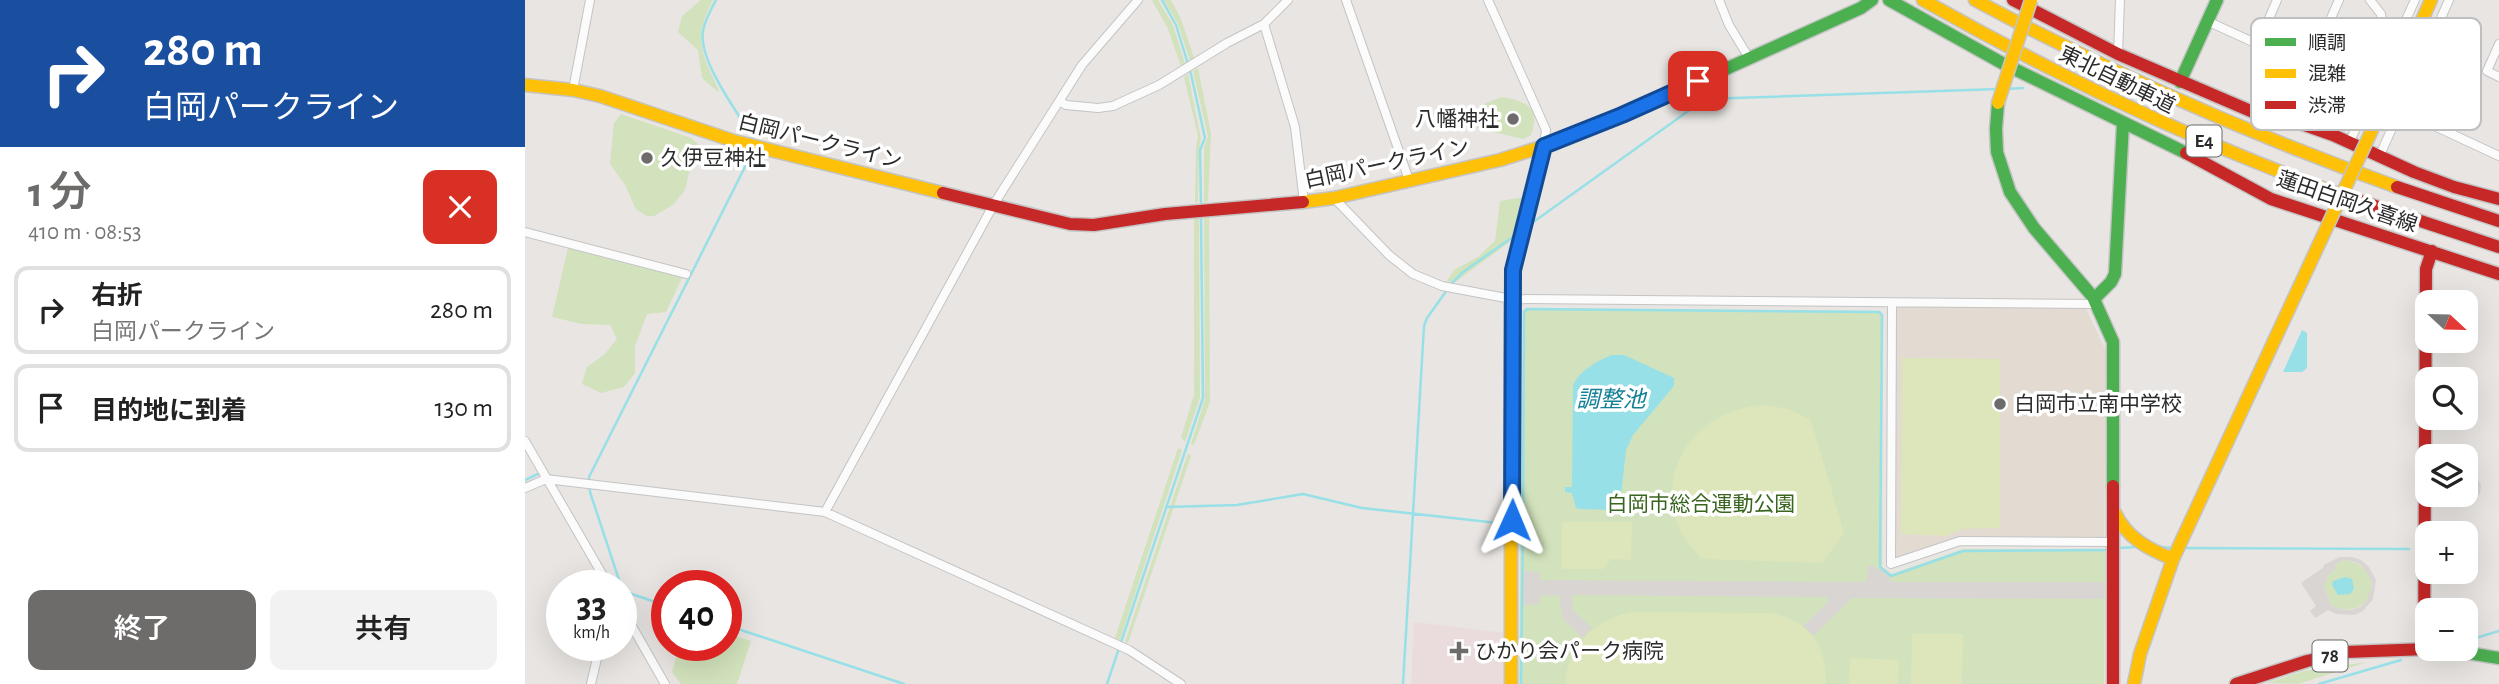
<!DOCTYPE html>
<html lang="ja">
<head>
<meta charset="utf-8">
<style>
	body { margin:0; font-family:"Alegreya Sans","Noto Sans JP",sans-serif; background:#f2f2f2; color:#222; height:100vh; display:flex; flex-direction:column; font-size:26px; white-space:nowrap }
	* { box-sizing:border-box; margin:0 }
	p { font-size:23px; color:#767676 }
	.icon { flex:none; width:38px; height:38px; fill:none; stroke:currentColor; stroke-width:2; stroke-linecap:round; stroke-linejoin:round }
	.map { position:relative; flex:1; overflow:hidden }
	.side { display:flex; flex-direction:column; background:#fff; width:525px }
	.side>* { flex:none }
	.hud { background:#1a4fa0; color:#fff; overflow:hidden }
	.needle { width:46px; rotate:112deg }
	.buttons { position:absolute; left:1890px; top:290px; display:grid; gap:14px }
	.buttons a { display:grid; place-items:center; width:63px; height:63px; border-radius:14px; background:#fff; box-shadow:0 7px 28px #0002; font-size:35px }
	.speed { position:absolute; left:21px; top:570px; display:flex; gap:14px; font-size:35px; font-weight:700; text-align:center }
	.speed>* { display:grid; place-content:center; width:91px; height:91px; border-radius:50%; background:#fff; box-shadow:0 7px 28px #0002; line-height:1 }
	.speed small { font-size:18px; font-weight:400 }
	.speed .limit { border:10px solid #d22; background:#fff; color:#111 }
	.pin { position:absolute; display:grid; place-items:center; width:60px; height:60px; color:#fff; margin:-30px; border-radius:14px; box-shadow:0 4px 10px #0006 }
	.me { position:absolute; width:77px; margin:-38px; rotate:1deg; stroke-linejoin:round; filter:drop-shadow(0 0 5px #0008) }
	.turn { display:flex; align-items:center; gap:24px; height:147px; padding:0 28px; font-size:32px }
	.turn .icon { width:91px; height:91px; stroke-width:2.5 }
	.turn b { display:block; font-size:49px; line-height:60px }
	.round { display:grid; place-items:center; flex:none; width:74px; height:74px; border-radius:14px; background:#f2f2f2 }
	.headline { display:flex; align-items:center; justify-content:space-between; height:119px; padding:0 28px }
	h1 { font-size:42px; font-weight:600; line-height:52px; color:#6d6c6b }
	.action { display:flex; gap:14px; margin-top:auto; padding:14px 28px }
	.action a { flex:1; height:80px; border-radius:14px; background:#6d6c6b; color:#fff; font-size:28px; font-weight:600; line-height:80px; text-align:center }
	.action a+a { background:#f2f2f2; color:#222 }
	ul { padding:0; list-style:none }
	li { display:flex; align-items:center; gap:21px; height:88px; margin:0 14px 10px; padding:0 14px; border:4px solid #e0e0e0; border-radius:14px }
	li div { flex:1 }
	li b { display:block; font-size:26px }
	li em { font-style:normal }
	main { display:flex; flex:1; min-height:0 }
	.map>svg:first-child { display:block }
</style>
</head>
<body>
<main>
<section class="side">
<div class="hud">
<div class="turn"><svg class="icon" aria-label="right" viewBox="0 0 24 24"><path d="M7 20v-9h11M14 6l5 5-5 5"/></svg><div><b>280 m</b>白岡パークライン</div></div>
</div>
<div class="headline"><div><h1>1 分</h1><p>410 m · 08:53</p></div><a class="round" style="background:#d93025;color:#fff"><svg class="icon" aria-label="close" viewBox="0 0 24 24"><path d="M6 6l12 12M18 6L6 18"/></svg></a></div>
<ul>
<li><svg class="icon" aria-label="right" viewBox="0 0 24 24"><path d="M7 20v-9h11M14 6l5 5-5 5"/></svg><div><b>右折</b><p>白岡パークライン</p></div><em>280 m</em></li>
<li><svg class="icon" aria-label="arrive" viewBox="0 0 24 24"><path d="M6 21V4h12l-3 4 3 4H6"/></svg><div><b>目的地に到着</b></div><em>130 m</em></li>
</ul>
<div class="action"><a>終了</a><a>共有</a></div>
</section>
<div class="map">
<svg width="1974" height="684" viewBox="0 0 1974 684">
	<rect width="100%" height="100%" fill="#e8e5e2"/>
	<path fill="#e3dad1" d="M1373,306l188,3 20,42 -2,187 -142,-1 -65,23 -4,-4 2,-245z"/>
	<path fill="#eadcdd" d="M889,622l91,11 -1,51h-93z"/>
	<path fill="#d1e2bc" d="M176,0h12c-21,41 -11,52 6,91l-1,1 -16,-14 -4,-28 -20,-18 4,-16z
		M627,0h6l15,25 12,39 -4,2 -13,-37z
		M639,0h7l10,19 13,39 -4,3 -12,-37z
		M673,68l13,66 -3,67 -4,2v-56l4,-10 -15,-66z
		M663,74l13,65 -2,9 -1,54 -3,1 1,-55 2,-12 -14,-59z
		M977,97c24,4 39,10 29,38l-8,4 -46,-11 -1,-9 5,-14z
		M96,114l70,24 9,8 -10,23 -5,21 -11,14 -20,12h-7l-11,-7 -11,-24 -15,-21 4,-41z
		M1000,197l-10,41 -61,45 -7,-2 7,-11 24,-13 17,-16 5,-40z
		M674,218l1,180 -15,44 -4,-5 13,-42v-176z
		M679,218h5l1,184 -16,43 -3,-1 14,-45z
		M43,248l114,30 -16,34 -19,2 -12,32v27l-11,14 -23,6 -19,-9 5,-17 18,-13 12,-15 -7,-14 -28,-1 -30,-7z
		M1001,308l354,3 3,4 -1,252 10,7 71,-25 138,1 4,2 -1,132h-585l4,-373z
		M653,448l4,2 -62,190 -5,-2z
		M663,453l3,3 -63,187 -3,-1z
		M1819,560c47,6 28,66 -13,45l-7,-19 4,-10 7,-8 -1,-3z
		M201,633l25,8 -14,43h-56l-9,-12 7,-26h47z
		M1842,662l-69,22 -31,-1 37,-12z"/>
	<path fill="#dce6ba" d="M1377,358l98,1v169l-39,1 -15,7 -45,-2z
		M1242,405l21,4 23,11 33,113 -22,30 -121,-4c-9,-11 -19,-22 -24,-36 -20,-64 28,-117 90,-118z
		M1037,522h70l-1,38 -20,-1 -7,10h-42z
		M1105,612l141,1c39,8 56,32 55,71h-261c3,-39 28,-62 65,-72z
		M1387,634h51l-1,50h-51z
		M1325,658l49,2 -1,24h-49z"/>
	<path fill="#d9d5d2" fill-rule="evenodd" d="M1941,474l10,2 5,9 -1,9 -11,8 -9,-2 -5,-5h11z
		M1815,557h12l9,3 8,7 7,13 -3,19 -10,12 -9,4 -17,-1 -9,-4 -13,8 -5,-7 6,-5 -15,-23 23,-16 -1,-2zM1819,560l11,2 7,4 9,14 1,7 -6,14 -6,6 -9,3h-7l-13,-5 -7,-19 4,-10 8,-8 -2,-3z
		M1343,566h6l4,4 4,-3 4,3 5,4 -2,4 3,4h213l-1,17 -252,-1 -39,38 -10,-10 25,-24 -1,-5 -255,-2 1,15 19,18 -10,10 -19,-19 -4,-24 -19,1 -1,8 -18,1v-35l19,3v7l327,2z"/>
	<path fill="#98e0e7" d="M1777,330l5,3v35l-5,4h-19z
		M1087,355h12l50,23v8l-41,49 -7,15 -6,55 -3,5 -36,-1 -5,-1 -4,-15 -7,-1v-5h7l1,-101c5,-14 25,-26 39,-31z
		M1820,577l7,2 2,10 -4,5 -12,1 -6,-10 1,-4z"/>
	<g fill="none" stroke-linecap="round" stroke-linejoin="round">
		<path stroke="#98e0e7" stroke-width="2.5" d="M191,0c-5,9 -11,20 -13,31 -5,29 34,81 49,105v4
			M637,0l14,25 15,49 14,64 -5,12 1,56
			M1480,89l18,-1
			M1000,228l180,-129 294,-10
			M925,285l13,-13 57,-40
			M0,480l13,-6
			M641,507l71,-2 66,-11 59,14 145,16
			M989,525h9l1,-213 3,-3 352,3 3,3 -2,252 11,9 72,-25 146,-1
			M1636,547l14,1
			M1594,548l18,-1
			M1657,548l227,1
			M96,586l-31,-94 -1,-15 162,-322v-5
			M96,587l2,4 44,15
			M201,625l178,59
			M1941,641l33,-10
			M582,684l96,-286 -2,-182
			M878,684l21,-358 3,-8 20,-28
			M996,684l2,-158
			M1794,684l82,-24"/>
		<g stroke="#c4c4c4" stroke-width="10">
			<path id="street" d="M821,0l63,180
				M963,0l58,130 -2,16 -31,124 -2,29
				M1194,0l10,25 20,33
				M1845,0l11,14 2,11 16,8
				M1682,21l164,75
				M739,24l31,103 9,75
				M1733,44l19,-44
				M1974,44l-12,27 12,6
				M1593,54l2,-54
				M1784,67l30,-67
				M48,90l17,-90
				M536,102l5,3 32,3 15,-2 46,-21 68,-42 37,-19 24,-24
				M1875,110l99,46
				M1825,141l65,-141
				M1855,155l69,-155
				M809,198l55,57 24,19 29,12 69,13 586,5
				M0,232l161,42
				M1367,303l-1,261 69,-23 154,1
				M0,441l84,145
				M0,488l21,-9 279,33 304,138 52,34
				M300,512l169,-308 88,-139 56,-65
				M96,607l44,77
				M66,684l7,-30"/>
		</g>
		<g stroke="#c4c4c4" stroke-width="15">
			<path id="fast" d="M1364,0l113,63 184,90
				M1194,72l142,-64 11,-8
				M1655,82l37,-82
				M1473,103l-2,26 1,23 13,40 24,36 59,69 20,45v144
				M1569,299l17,-17 4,-8 8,-151
				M1919,649l55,9"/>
		</g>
		<g stroke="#c4c4c4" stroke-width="15">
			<path id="slow" d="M1398,0c132,75 267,139 410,192
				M1450,0c136,73 276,135 422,187
				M1879,61l27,-61
				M0,85l48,5 27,6 134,45 209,52
				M778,202l31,-4 166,-38 54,-17 165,-71
				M986,299v385
				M1590,513c12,25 33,36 58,46
				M1609,684l6,-30 33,-95 101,-218"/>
		</g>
		<g stroke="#c4c4c4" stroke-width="15">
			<path id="jam" d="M1488,0l105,54 135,58 34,7 46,16 81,37 40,15 45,12
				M1661,153l85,46 228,75
				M1872,187l102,34
				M1808,192l166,55
				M418,193l127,31 24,1 71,-11 138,-12
				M1588,486v198
				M1899,649l2,-380 6,-18
				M1711,684l71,-23 39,-9 81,-3"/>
		</g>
		<use href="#street" stroke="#fcfbfb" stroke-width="8"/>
		<use href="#fast" stroke="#4caf50" stroke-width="12"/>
		<use href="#slow" stroke="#ffc107" stroke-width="12"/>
		<use href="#jam" stroke="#c62828" stroke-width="12"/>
		<g stroke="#c4c4c4" stroke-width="15" stroke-linecap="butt">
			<path id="slow-bridge" d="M1473,103l33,-103
				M1749,341l130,-280"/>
		</g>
		<use href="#slow-bridge" stroke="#ffc107" stroke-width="12"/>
	</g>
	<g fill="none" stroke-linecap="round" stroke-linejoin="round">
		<g stroke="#114b97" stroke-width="18">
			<path id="route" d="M987,520l1,-250 31,-124 78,-31 76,-34"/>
		</g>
		<use href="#route" stroke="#1a73e8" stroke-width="12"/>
	</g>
	<g fill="#6d6c6b" stroke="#fff" stroke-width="2.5">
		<circle cx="988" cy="119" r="7"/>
		<circle cx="122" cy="158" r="7"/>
		<circle cx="1475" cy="404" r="7"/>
		<path d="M930.5 640.5h7v7h7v7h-7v7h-7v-7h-7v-7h7z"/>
	</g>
	<g text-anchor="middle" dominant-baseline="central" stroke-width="7" stroke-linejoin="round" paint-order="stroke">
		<g fill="#fff" stroke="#6b6b6b" stroke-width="2">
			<rect x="1661.5" y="125.5" width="35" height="31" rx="5"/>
			<rect x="1787.5" y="640.5" width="35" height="31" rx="5"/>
		</g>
		<g font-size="19" font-weight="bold" fill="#2b2b2b">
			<text x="1679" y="141">E4</text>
			<text x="1805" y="656">78</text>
		</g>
		<g font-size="21" fill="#2b2b2b" stroke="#fff">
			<text transform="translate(1592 80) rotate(26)">東北自動車道</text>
			<text transform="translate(295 142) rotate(14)">白岡パークライン</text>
			<text transform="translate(862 164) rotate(-12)">白岡パークライン</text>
			<text transform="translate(1822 202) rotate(19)">蓮田白岡久喜線</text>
		</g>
		<g font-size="21" fill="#2b2b2b" stroke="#fff" text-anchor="start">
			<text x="974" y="119" text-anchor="end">八幡神社</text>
			<text x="136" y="158">久伊豆神社</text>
			<text x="1489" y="404">白岡市立南中学校</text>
			<text x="950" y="651">ひかり会パーク病院</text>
		</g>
		<g font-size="21" fill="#39661e" stroke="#fff">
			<text x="1176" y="504">白岡市総合運動公園</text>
		</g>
		<g font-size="23" font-style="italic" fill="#148097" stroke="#fff">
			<text x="1086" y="400">調整池</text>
		</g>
	</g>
	<rect x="1726" y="18" width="230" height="112" rx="10" fill="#fff" stroke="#bfbfbf" stroke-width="2"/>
	<rect x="1740" y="38" width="31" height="8" fill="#4caf50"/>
	<rect x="1740" y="69" width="31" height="9" fill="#ffc107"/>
	<rect x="1740" y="101" width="31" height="8" fill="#c62828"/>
	<g font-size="19" fill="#2b2b2b">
		<text x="1783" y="49">順調</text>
		<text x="1783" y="80">混雑</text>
		<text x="1783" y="112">渋滞</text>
	</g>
</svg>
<div class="buttons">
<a><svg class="needle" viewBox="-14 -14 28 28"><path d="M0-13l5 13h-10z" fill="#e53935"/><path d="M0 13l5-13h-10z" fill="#767676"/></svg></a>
<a><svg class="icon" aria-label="search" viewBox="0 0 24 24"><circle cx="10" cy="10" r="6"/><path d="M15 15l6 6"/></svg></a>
<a><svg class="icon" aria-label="layers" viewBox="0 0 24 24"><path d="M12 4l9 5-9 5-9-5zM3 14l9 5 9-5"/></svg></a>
<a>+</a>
<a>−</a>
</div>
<div class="speed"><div>33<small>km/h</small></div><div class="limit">40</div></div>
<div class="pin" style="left:1173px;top:81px;background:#d93025"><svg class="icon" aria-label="arrive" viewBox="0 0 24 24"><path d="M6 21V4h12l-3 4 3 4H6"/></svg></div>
<svg class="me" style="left:987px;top:520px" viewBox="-20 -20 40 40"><path d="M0-17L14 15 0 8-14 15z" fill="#1a73e8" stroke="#fff" stroke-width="4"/></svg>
</div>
</main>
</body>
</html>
